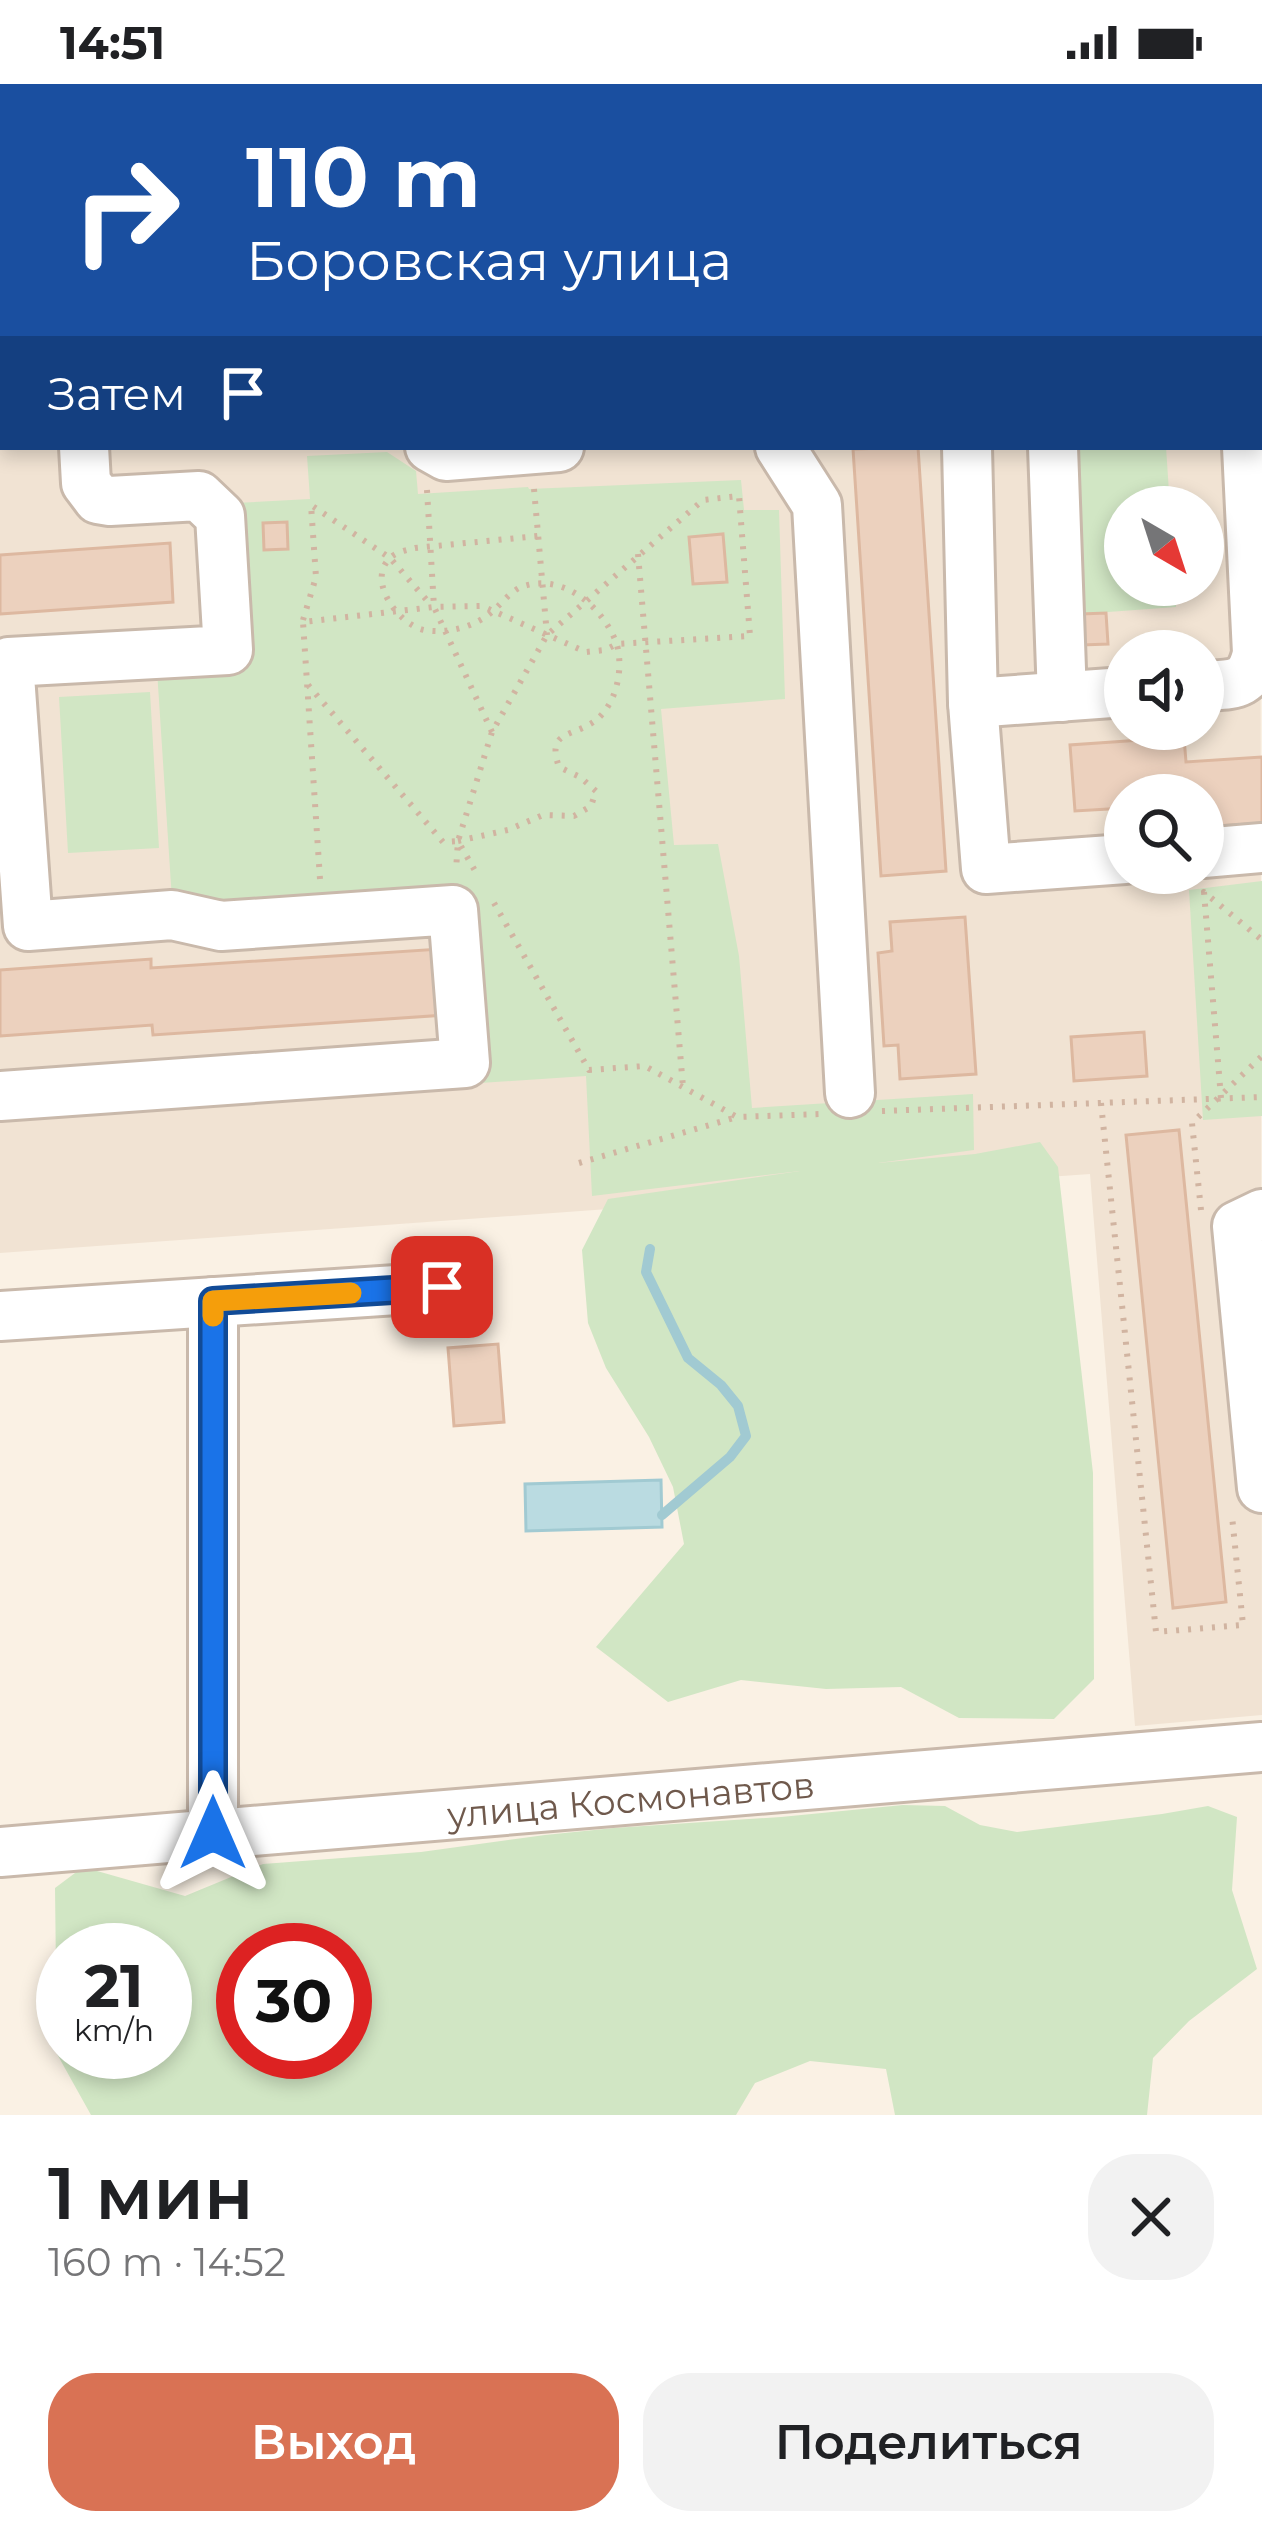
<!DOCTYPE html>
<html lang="ru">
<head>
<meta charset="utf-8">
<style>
	body { margin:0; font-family:Montserrat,sans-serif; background:#f2f2f2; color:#202124; height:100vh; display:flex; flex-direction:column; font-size:45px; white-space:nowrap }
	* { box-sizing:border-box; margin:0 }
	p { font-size:39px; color:#757577 }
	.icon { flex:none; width:66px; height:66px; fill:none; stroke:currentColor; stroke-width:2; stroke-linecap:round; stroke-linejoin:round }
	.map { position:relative; height:2031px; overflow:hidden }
	.details { display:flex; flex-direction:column; background:#fff; flex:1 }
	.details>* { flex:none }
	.guide { position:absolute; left:0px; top:0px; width:1263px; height:366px; box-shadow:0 6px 18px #0003; background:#1a4fa0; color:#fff; overflow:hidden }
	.needle { width:78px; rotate:141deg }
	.tools { position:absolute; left:1104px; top:402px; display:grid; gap:24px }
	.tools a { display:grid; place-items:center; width:120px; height:120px; border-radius:50%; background:#fff; box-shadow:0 6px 18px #0003; font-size:60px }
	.speed { position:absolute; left:36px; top:1839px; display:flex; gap:24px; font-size:60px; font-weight:700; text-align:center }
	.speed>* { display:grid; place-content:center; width:156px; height:156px; border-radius:50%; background:#fff; box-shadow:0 6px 18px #0003; line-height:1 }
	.speed small { font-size:30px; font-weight:400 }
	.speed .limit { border:18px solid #d22; background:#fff; color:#111 }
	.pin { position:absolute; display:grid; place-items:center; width:102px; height:102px; color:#fff; margin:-51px; border-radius:24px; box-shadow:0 6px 18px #0006 }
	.me { position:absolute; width:132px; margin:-66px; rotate:0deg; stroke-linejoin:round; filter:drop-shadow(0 0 9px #0008) }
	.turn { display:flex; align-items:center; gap:42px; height:252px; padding:0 48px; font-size:54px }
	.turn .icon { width:156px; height:156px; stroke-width:2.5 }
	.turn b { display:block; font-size:84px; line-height:102px }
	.then { display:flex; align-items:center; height:114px; padding:0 48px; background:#0003; gap:24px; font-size:45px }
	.round { display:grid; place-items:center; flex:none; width:126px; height:126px; border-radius:48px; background:#f2f2f2 }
	.headline { display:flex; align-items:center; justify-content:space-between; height:204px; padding:0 48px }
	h1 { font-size:72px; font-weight:600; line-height:90px }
	.action { display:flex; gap:24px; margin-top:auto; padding:24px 48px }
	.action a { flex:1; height:138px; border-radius:48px; background:#d97254; color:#fff; font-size:48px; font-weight:600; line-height:138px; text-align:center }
	.action a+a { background:#f2f2f2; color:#202124 }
	.status { display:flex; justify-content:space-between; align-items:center; height:84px; padding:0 60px; background:#fff; direction:ltr }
	.status svg { height:33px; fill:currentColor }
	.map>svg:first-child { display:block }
</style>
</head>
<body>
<div class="status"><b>14:51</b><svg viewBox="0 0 49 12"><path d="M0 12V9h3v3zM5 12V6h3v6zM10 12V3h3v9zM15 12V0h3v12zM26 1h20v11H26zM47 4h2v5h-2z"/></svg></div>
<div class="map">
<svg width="1262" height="2031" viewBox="0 0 1262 2031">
	<rect width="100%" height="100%" fill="#faf1e4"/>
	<path fill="#f1e3d3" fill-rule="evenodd" d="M1260,145l2,1486 -127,11 -45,-552 -1090,79v-949h3v143h1257zM1125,423h78v78h-78zM1125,567h78v78h-78zM1125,711h78v78h-78z"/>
	<path fill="#d1e6c4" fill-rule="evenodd" d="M1071,363h95l4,60h-45v78h50l1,22 -95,7z
		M387,368l29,19 2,23 110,-7 1,2 212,-9 3,30h35l6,189 -124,10 13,136 44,-1 21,112 13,152 221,-14 1,56 -96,13 97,-9 65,-12 18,25 35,306 1,206 -40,40 -95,-1 -58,-31 -75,2 -85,-9 -73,22 -72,-55 88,-103 -11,-57 -24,-50 -43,-69 -18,-45 -6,-73 26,-51 192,-28 -208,25 -6,-120 -106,7 -12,-191 -246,17 -50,-9 -15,-230 87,-5 -9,-162 75,-4 -3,-43z
		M150,608l9,156 -91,5 -9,-156z
		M1262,797v235l-59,4 -14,-230z
		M903,1721l42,1 35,19 37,7 145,-18 46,-8 29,11 -5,73 25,79 -68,52 -36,37 -6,57h-252l-9,-46 -76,-8 -55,22 -19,32h-645l-34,-61 -2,-166 28,-21 102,29 78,-32 158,-12 124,-17 69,-7 167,-11zM63,1866h102v102h-102zM243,1866h102v102h-102z"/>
	<path fill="#badbe1" stroke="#a1cad2" stroke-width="3" d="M661,1396l1,47 -136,4 -1,-47z"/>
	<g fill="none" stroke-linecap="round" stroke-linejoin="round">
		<path stroke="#a1cad2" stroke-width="10" d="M650,1165l-4,23 42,86 33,27 17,21 8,30 -16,21 -68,58"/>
	</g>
	<path fill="#ecd1be" stroke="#ddb8a0" stroke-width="3" d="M918,363l28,424 -65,5 -28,-427z
		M287,438l1,27 -24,1 -1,-27z
		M723,450l4,48 -34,2 -4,-47z
		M170,459l3,59 -173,12v-59z
		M1106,529l2,31 -26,1 -1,-31z
		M1184,653l2,25 76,-5v66l-59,4v-32h-78v13l-50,3 -5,-66z
		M965,833l11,157 -76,5 -2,-34 -14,1 -6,-93 14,-2 -2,-29z
		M440,865l5,66 -292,20 -1,-10 -152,11v-66l151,-11v9z
		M1144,948l3,44 -73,5 -3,-44z
		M1179,1046l47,472 -53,6 -47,-473z
		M498,1260l6,78 -50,4 -6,-78z"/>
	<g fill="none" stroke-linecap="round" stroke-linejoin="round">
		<g stroke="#c9b9ab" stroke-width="54">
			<g id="minor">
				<path d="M105,0v3"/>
				<path d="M1090,3v-3"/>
				<path d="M1124,3l6,-3"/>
				<path d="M1260,54h2"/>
				<path d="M0,215h3"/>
				<path d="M430,363l16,9 113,-9"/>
				<path d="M780,363l37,58 33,588"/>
				<path d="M967,363l6,256 13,166 139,-10"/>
				<path d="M1053,363l9,250"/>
				<path d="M1203,602c30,-2 47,1 54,-33l-10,-206"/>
				<path d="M973,619l152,-11"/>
				<path d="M1203,769l59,-5"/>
				<path d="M0,1012l465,-33 -12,-153 -232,16 -49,-11 -144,11 -19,-264 219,-12 -8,-134 -21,-20 -89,5 -12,-2 -12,-16 -2,-36"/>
				<path d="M1262,1130l-25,12 25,262"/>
				<path d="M213,1218v531"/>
				<path d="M0,1232l442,-29"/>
				<path id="s1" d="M0,1768l1262,-105"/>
			</g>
		</g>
		<path stroke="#d1b4a1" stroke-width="6" stroke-dasharray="3 9" stroke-linecap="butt" d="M602,3l44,-3
			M1260,130h2
			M0,136h3
			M534,405l13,146
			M427,406l7,117 58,125
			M638,470l45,533
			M303,536l13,-43 -5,-72 79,53 41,47
			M308,601l135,157 15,-1 20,35
			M458,757l50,-11 35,-15 31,1 17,-10 5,-15 -16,-14 -21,-10c-12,-34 9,-30 31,-43 26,-14 35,-56 26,-82 -14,-36 -54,-70 -95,-55 -11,5 -19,16 -28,24 -18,16 -45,23 -69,19 -25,-5 -58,-49 -34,-72 6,-6 17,-8 25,-10l123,-12
			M320,795l-17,-257 131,-15 48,-1 104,46 19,-2 12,-6 133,-8 -11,-140 -36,4 -156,135 -55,97 -34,109 -2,29
			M494,819l95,167 56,-4 92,51 84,-3
			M1221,1014l-17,-206 58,48
			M1101,1019l55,529 87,-7 -11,-109
			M882,1027l380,-14
			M579,1079l158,-46
			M1201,1126l-9,-87 70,-67"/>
		<use href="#minor" stroke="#fff" stroke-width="48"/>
	</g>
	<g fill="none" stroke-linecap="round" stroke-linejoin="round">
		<g stroke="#114b97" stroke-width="30">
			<path id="route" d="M213,1749v-532l229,-14"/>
		</g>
		<use href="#route" stroke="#1a73e8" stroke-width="21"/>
		<path stroke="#f59e0b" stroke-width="21" d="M213,1232v-15l138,-8"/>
	</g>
	<g text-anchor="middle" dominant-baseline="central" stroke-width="9" stroke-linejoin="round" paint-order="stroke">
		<g font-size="36" fill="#6f594c" stroke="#fdf5e9">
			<text stroke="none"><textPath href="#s1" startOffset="633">улица Космонавтов</textPath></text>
		</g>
	</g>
</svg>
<div class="tools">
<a><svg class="needle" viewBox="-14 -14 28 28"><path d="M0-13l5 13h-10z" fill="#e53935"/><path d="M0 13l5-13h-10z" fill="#757577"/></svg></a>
<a><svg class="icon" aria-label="sound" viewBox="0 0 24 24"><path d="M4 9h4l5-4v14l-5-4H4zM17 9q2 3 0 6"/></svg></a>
<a><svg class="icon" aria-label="search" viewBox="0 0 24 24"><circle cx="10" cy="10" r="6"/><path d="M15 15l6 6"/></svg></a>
</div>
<div class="speed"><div>21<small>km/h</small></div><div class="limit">30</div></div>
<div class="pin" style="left:442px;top:1203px;background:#d93025"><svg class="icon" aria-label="arrive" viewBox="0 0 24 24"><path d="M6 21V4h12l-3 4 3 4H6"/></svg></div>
<svg class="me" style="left:213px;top:1749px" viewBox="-20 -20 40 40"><path d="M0-17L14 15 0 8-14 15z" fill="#1a73e8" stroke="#fff" stroke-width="4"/></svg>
<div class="guide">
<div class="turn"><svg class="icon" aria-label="right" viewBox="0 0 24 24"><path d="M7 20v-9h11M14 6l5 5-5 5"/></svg><div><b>110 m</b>Боровская улица</div></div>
<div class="then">Затем<svg class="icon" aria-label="arrive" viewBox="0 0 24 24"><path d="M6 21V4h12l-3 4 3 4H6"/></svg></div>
</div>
</div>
<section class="details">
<div class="headline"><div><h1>1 мин</h1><p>160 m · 14:52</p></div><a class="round"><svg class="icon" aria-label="close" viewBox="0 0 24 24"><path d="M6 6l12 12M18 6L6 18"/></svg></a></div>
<div class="action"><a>Выход</a><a>Поделиться</a></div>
</section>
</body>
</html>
